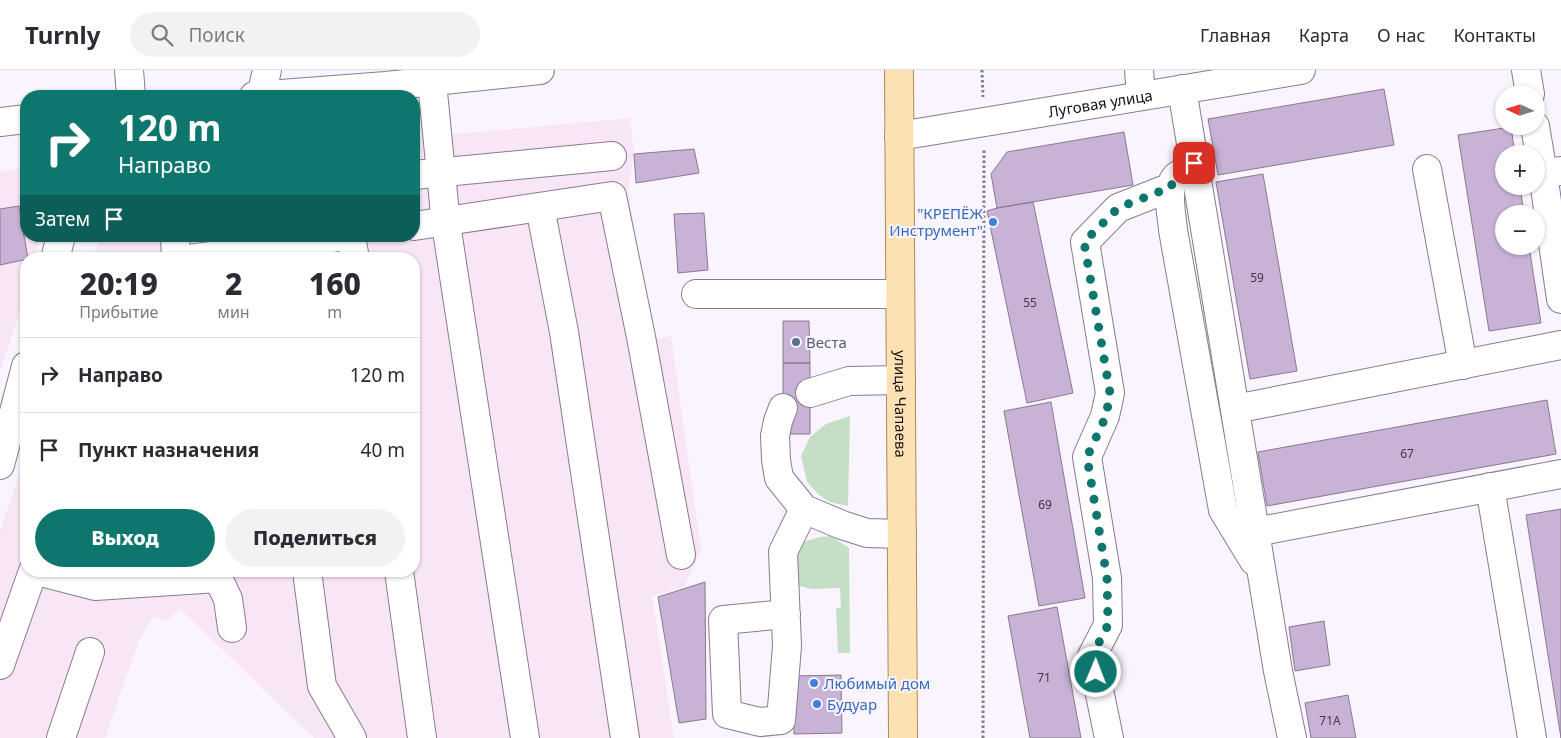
<!DOCTYPE html>
<html lang="ru">
<head>
<meta charset="utf-8">
<style>
	body { margin:0; font-family:"Noto Sans",sans-serif; background:#f2f2f3; color:#2b2b33; height:100vh; display:flex; flex-direction:column; font-size:19px; white-space:nowrap }
	* { box-sizing:border-box; margin:0 }
	p { font-size:16px; color:#7c7c81 }
	.icon { flex:none; width:28px; height:28px; fill:none; stroke:currentColor; stroke-width:2; stroke-linecap:round; stroke-linejoin:round }
	.map { position:relative; flex:1; overflow:hidden }
	.sheet { position:absolute; left:20px; top:182px; width:400px; height:325px; display:flex; flex-direction:column; background:#fff; border-radius:20px; box-shadow:0 1px 4px #0004 }
	.sheet>* { flex:none }
	.banner { position:absolute; left:20px; top:20px; width:400px; height:152px; border-radius:20px; box-shadow:0 1px 4px #0004; background:#0f766e; color:#fff; overflow:hidden }
	.needle { width:32px; rotate:274deg }
	.buttons { position:absolute; left:1495px; top:15px; display:grid; gap:10px }
	.buttons a { display:grid; place-items:center; width:50px; height:50px; border-radius:50%; background:#fff; box-shadow:0 1px 4px #0004; font-size:25px }
	.pin { position:absolute; display:grid; place-items:center; width:42px; height:42px; color:#fff; margin:-21px; border-radius:10px; box-shadow:0 2px 8px #0006 }
	.me { position:absolute; width:55px; margin:-28px; rotate:1deg; stroke-linejoin:round; filter:drop-shadow(0 0 4px #0008) }
	.turn { display:flex; align-items:center; gap:18px; height:105px; padding:0 15px; font-size:22px }
	.turn .icon { width:65px; height:65px; stroke-width:2.5 }
	.turn b { display:block; font-size:35px; line-height:42px }
	.then { display:flex; align-items:center; height:48px; padding:0 15px; background:#0003; gap:10px; font-size:19px }
	.eta { display:flex; justify-content:space-evenly; align-items:center; height:85px; text-align:center }
	.eta b { font-size:30px; font-weight:800; line-height:35px }
	.primary-button { display:flex; gap:10px; margin-top:auto; padding:10px 15px }
	.primary-button a { flex:1; height:58px; border-radius:30px; background:#0f766e; color:#fff; font-size:20px; font-weight:800; line-height:58px; text-align:center }
	.primary-button a+a { background:#f2f2f3; color:#2b2b33 }
	ul { padding:0; list-style:none }
	li { display:flex; align-items:center; gap:15px; height:75px; padding:0 15px; border-top:1px solid #e1e1e2 }
	li div { flex:1 }
	li b { display:block; font-size:19px }
	li em { font-style:normal }
	header { display:flex; align-items:center; gap:30px; box-sizing:border-box; height:70px; padding:0 25px; background:#fff; border-bottom:1px solid #e1e1e2 }
	header strong { font-size:24px }
	nav { display:flex; gap:28px; margin-inline-start:auto; font-size:18px }
	.search { width:350px; height:45px; background:#f2f2f3; display:flex; align-items:center; gap:12px; box-sizing:border-box; padding:0 18px; border-radius:28px; color:#7c7c81; font-size:19px }
	.map>svg:first-child { display:block }
</style>
</head>
<body>
<header>
<strong>Turnly</strong>
<div class="search"><svg class="icon" aria-label="search" viewBox="0 0 24 24"><circle cx="10" cy="10" r="6"/><path d="M15 15l6 6"/></svg>Поиск</div>
<nav><a>Главная</a><a>Карта</a><a>О нас</a><a>Контакты</a></nav>
</header>
<div class="map">
<svg width="1561" height="668" viewBox="0 0 1561 668">
	<rect width="100%" height="100%" fill="#faf4fe"/>
	<path fill="#f8e6f7" d="M630,48l4,36 -6,37 25,149 18,-4 30,214 -17,37 -32,9 22,142h-360l-135,-130 -11,13 -14,-5 -14,22 -35,100h-105v-207l26,-77v117h388v-312h-321l7,-23h314v-98z
		M26,98v68h15l-6,23h-9v34l-26,79v-200z"/>
	<path fill="#c4dfc6" d="M850,346v1l-2,89 -18,-4 -11,-7 -12,-13 -6,-26 9,-19 16,-13z
		M831,466l18,12 1,105h-12l-2,-45h5l-1,-20 -29,1 -15,-4v-27l8,-16 15,-5z"/>
	<path fill="#c8b2d6" stroke="#887a90" d="M1384,19l10,56 -176,30 -10,-56z
		M1511,57l4,27h-11v32h16l4,28h-20v32h25l12,77 -52,8 -31,-196z
		M1124,62l9,53 -136,23 -6,-34 16,-22z
		M694,79l5,24 -63,10 -2,-29z
		M1263,104l34,197 -47,8 -34,-197z
		M1033,132l40,191 -46,10 -40,-192 10,-3z
		M19,136l9,53 -28,6v-56z
		M704,143l4,57 -30,3 -4,-59z
		M783,251h26l1,42h-27z
		M783,293h27v71h-27z
		M1547,330l9,54 -289,52 -9,-54z
		M1051,332l34,196 -46,8 -35,-195z
		M1561,439v229l-35,-223z
		M705,512l1,137 -27,4 -21,-126z
		M1057,537l24,131h-51l-22,-122z
		M1324,551l6,44 -35,6 -6,-44z
		M841,605l1,58 -48,1 -1,-58z
		M1348,625l8,43h-45l-6,-35z"/>
	<g fill="none" stroke-linecap="round" stroke-linejoin="round">
		<g stroke="#887b90" stroke-width="30">
			<g id="minor">
				<path d="M129,0l2,26"/>
				<path d="M1139,0l2,26"/>
				<path d="M1526,0l4,24"/>
				<path d="M432,12l14,142 79,514"/>
				<path d="M1182,19l96,582 14,67"/>
				<path d="M254,26l132,-10 154,-16"/>
				<path d="M261,26l6,-26"/>
				<path d="M0,52l26,-3"/>
				<path d="M1535,56l8,48 17,-3"/>
				<path id="s1" d="M899,66l402,-66"/>
				<path d="M1427,99l36,196"/>
				<path d="M1543,104l18,125"/>
				<path d="M414,105l198,-19"/>
				<path d="M1178,105c-14,11 -6,39 -5,55l50,280 31,51"/>
				<path d="M540,137l24,125 61,406"/>
				<path d="M414,156l198,-30 29,141 40,218"/>
				<path d="M175,166l1,23"/>
				<path d="M351,166l4,23"/>
				<path d="M264,179l81,-13"/>
				<path d="M55,189l6,-23"/>
				<path d="M188,189l76,-10 2,10"/>
				<path d="M696,224h204"/>
				<path d="M810,323l39,-12 52,-1"/>
				<path d="M783,338l-5,13 -3,15 1,24 3,18 25,31 38,16 25,8 35,1"/>
				<path d="M1235,339l326,-64"/>
				<path d="M0,395l26,-99"/>
				<path d="M1490,417l42,251"/>
				<path d="M1255,462l306,-58"/>
				<path d="M37,501l58,15 123,-8 10,21 4,29"/>
				<path d="M307,501l15,115 30,52"/>
				<path d="M399,501l23,167"/>
				<path d="M786,544l-63,6 4,94 33,8 21,-2 6,-74 -4,-94 21,-43"/>
				<path d="M0,595l33,-94"/>
				<path d="M61,668l29,-86"/>
				<path d="M1109,668l-17,-82 16,-31 -1,-47 -20,-121 18,-41 5,-23 -25,-151 33,-34 43,-17 9,-2"/>
			</g>
		</g>
		<g stroke="#aa8b5b" stroke-width="30">
			<g id="major">
				<path id="s2" d="M899,0l4,668"/>
			</g>
		</g>
		<path stroke="#837d86" stroke-width="3" stroke-dasharray="2.5 2.5" stroke-linecap="butt" d="M982,0l1,27
			M983,668l1,-589"/>
		<use href="#minor" stroke="#fff" stroke-width="28"/>
		<use href="#major" stroke="#fce2b3" stroke-width="28"/>
	</g>
	<g fill="none" stroke-linecap="round" stroke-linejoin="round">
		<path stroke="#0f766e" stroke-width="9" stroke-dasharray="0 16.2" d="M1096,602l-4,-16 16,-31 -1,-47 -20,-121 19,-41 4,-23 -26,-151 34,-34 43,-17 9,-2 5,-12 19,-14"/>
	</g>
	<g fill="#3f7fe0" stroke="#faf4fe" stroke-width="2">
		<circle cx="993" cy="152" r="5"/>
		<circle cx="814" cy="613" r="5"/>
		<circle cx="817" cy="634" r="5"/>
	</g>
	<circle fill="#5c6f8a" stroke="#faf4fe" stroke-width="2" cx="796" cy="272" r="5"/>
	<g text-anchor="middle" dominant-baseline="central" stroke-width="4" stroke-linejoin="round" paint-order="stroke">
		<g font-size="12" fill="#413847">
			<text x="1257" y="207">59</text>
			<text x="1030" y="232">55</text>
			<text x="1407" y="383">67</text>
			<text x="1045" y="434">69</text>
			<text x="1044" y="607">71</text>
			<text x="1330" y="650">71А</text>
		</g>
		<g font-size="15" fill="#140f17" stroke="#faf4fe">
			<text stroke="none"><textPath href="#s1" startOffset="204">Луговая улица</textPath></text>
			<text stroke="none"><textPath href="#s2" startOffset="334">улица Чапаева</textPath></text>
		</g>
		<g font-size="15" fill="#366cbe" stroke="#faf4fe" text-anchor="start">
			<text x="983" y="143" text-anchor="end">"КРЕПЁЖ<tspan x="983" dy="17">Инструмент"</tspan></text>
			<text x="824" y="613">Любимый дом</text>
			<text x="827" y="634">Будуар</text>
		</g>
		<g font-size="15" fill="#4e5e75" stroke="#faf4fe" text-anchor="start">
			<text x="806" y="272">Веста</text>
		</g>
	</g>
</svg>
<div class="buttons">
<a><svg class="needle" viewBox="-14 -14 28 28"><path d="M0-13l5 13h-10z" fill="#e53935"/><path d="M0 13l5-13h-10z" fill="#7c7c81"/></svg></a>
<a>+</a>
<a>−</a>
</div>
<div class="pin" style="left:1194px;top:93px;background:#d93025"><svg class="icon" aria-label="arrive" viewBox="0 0 24 24"><path d="M6 21V4h12l-3 4 3 4H6"/></svg></div>
<svg class="me" style="left:1096px;top:602px" viewBox="-20 -20 40 40"><circle r="17" fill="#0f766e" stroke="#fff" stroke-width="3"/><path d="M0-11L8 9 0 5-8 9z" fill="#fff"/></svg>
<div class="banner">
<div class="turn"><svg class="icon" aria-label="right" viewBox="0 0 24 24"><path d="M7 20v-9h11M14 6l5 5-5 5"/></svg><div><b>120 m</b>Направо</div></div>
<div class="then">Затем<svg class="icon" aria-label="arrive" viewBox="0 0 24 24"><path d="M6 21V4h12l-3 4 3 4H6"/></svg></div>
</div>
<section class="sheet">
<div class="eta">
<div><b>20:19</b><p>Прибытие</p></div>
<div><b>2</b><p>мин</p></div>
<div><b>160</b><p>m</p></div>
</div>
<ul>
<li><svg class="icon" aria-label="right" viewBox="0 0 24 24"><path d="M7 20v-9h11M14 6l5 5-5 5"/></svg><div><b>Направо</b></div><em>120 m</em></li>
<li><svg class="icon" aria-label="arrive" viewBox="0 0 24 24"><path d="M6 21V4h12l-3 4 3 4H6"/></svg><div><b>Пункт назначения</b></div><em>40 m</em></li>
</ul>
<div class="primary-button"><a>Выход</a><a>Поделиться</a></div>
</section>
</div>
</body>
</html>
